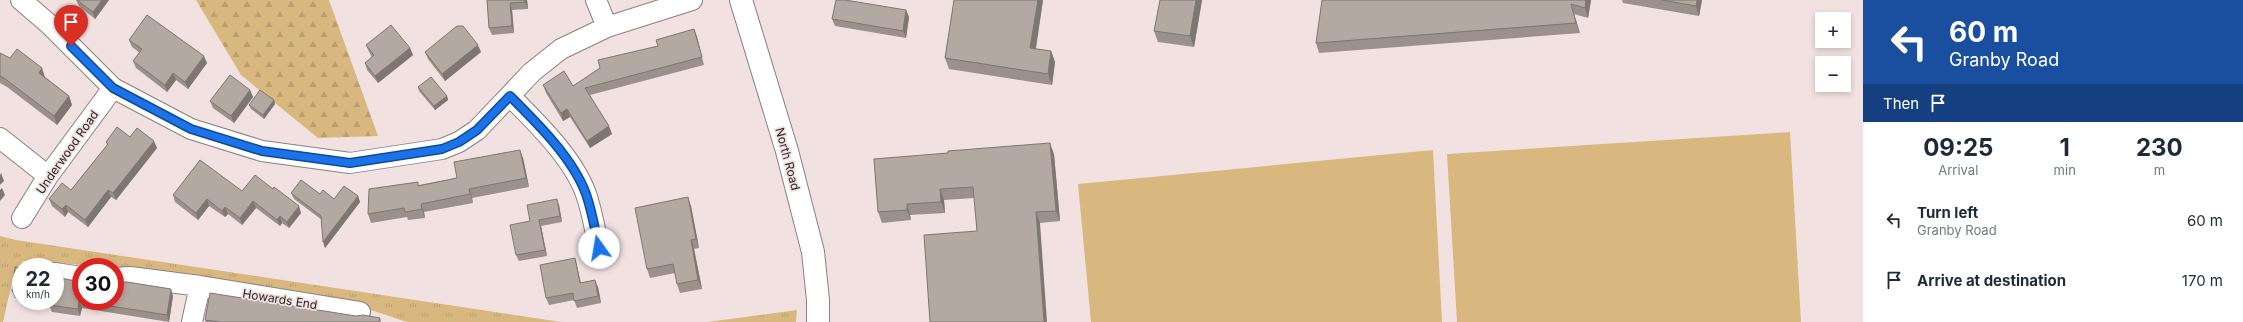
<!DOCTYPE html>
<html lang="en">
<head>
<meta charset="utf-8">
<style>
	body { margin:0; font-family:Inter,sans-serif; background:#f2f2f3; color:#1f2937; height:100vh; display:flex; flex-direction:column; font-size:15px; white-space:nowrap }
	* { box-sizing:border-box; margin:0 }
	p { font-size:13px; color:#747a83 }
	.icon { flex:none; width:22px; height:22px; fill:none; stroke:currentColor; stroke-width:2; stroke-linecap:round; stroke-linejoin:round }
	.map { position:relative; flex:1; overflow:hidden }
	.details { display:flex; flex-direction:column; background:#fff; width:380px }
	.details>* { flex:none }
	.hud { background:#1a4fa0; color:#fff; overflow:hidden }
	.tools { position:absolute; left:1815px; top:12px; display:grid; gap:8px }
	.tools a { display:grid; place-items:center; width:36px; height:36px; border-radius:0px; background:#fff; box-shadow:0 2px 6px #0003; font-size:20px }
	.speed { position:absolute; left:12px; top:258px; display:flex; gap:8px; font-size:20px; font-weight:700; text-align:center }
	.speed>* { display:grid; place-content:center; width:52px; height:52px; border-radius:50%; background:#fff; box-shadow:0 2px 6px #0003; line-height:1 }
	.speed small { font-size:10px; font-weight:400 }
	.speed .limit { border:6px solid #d22; background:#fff; color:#111 }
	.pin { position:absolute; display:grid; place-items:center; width:34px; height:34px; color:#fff; margin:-41px -17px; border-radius:50% 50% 50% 0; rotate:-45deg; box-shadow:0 0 4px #0007 }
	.pin .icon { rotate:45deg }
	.me { position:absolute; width:44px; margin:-22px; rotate:347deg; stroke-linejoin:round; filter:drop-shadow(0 0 3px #0008) }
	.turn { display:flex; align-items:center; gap:14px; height:84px; padding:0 20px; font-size:18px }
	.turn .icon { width:52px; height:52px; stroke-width:2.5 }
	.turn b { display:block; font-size:28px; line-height:34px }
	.then { display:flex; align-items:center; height:38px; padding:0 20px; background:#0003; gap:8px; font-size:15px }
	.eta { display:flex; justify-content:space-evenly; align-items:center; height:68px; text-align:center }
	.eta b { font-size:24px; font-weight:700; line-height:28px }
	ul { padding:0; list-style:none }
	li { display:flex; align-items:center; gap:12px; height:60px; padding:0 20px }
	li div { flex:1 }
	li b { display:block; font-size:15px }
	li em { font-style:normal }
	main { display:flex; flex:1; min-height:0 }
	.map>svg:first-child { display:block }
</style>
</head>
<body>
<main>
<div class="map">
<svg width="1863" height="322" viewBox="0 0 1863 322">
	<defs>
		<pattern id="grass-tufts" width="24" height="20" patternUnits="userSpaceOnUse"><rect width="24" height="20" fill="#d9b87f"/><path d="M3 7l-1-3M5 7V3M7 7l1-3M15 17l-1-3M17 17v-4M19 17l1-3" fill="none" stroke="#ba9e6d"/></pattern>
		<pattern id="forest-firs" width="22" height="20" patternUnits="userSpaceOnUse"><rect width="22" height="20" fill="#d9b87f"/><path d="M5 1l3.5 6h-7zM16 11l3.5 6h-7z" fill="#ba9e6d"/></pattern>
	</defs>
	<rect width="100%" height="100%" fill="#f1e1e1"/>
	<path fill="url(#grass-tufts)" d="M0,236l16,4 545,82h-154l-33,-11 -259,-44 -92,-6 -9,12 -11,49h-3z
		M797,310l-1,12h-89z"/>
	<path fill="url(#forest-firs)" d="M196,0h133l49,136 -60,2 -77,-63z"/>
	<path fill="#d9b87f" d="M1790,132l11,190h-344l-10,-168z
		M1433,150l9,172h-351l-13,-138z"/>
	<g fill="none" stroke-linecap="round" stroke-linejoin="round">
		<g stroke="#8d7f7f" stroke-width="22">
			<path id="minor" d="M21,0l29,25 63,63 78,41 71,22 88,12 92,-14 17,-7 18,-12 55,-58 29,-23 46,-22 85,-27
				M596,0l11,27
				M510,96c27,27 63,62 76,98 6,17 9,36 13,54
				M0,138l48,38
				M22,218l26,-42 65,-88
				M55,273l26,4
				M115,278l15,-1 70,9 160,26
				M192,322l8,-36"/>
		</g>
		<g stroke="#8d7f7f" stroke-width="24">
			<path id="secondary" d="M741,0l46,151 26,101 5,48v22"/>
		</g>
		<use href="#minor" stroke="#fff" stroke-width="20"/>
		<use href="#secondary" stroke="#fff" stroke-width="22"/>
	</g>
	<path fill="#9b908b" d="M76,0h33l-14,19 -16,-13z
		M487,0h40l1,9 -16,1 2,23 -22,2 -3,-7z
		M954,0h89l-7,49 15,2 4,11 -3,23 -103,-16 -4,-11z
		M1160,0h42l-8,47 -36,-5 -4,-11z
		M1591,0l-3,18 -14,-4 6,19 -261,20 -3,-10z
		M1622,0h80l-3,16 -76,-13z
		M906,10l3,7 -3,21 -71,-12 -3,-7z
		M694,29l3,8 7,28 -114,30 22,39 -22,14 -20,-31 -7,4 -17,-28 -3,-8 30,1 27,-18 58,-22z
		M129,40l78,23 -19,26 -12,-9 -9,12 -31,-24 -3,-7 7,-8 -8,-6z
		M366,45l44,3 3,7 -35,28 -11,-13 -2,-7 7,-6 -3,-5z
		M425,52h56l-36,29 -17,-22z
		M0,53l45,24 24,19 3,9 -15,20 -50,-38 -7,-4z
		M418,87l29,9 1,4 -13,10 -16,-19z
		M250,90l3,7 -19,26 -21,-15 -3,-7z
		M274,100l1,4 -11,15 -13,-10 -2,-4z
		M130,137l27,11 -41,52 -5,-3 -23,30 -20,-15 -3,5 -13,-11 -3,-7 22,-9 36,-45 -1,-3z
		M1054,154l6,67 -20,2 -63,8 -3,-33 -30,2 1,13 -35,2 1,5 -29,3 -4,-11 -4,-53z
		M523,158l6,29 -57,11 1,5 -49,9 1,6 -17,2 -1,-3 -36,6 -3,-9 51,-29 38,-7z
		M242,191l59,22 -12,15 -7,-5 -2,3 -24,-18 -14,17 -14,-11 -3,3 -16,-11 -11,14 -23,-18 -2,-7z
		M291,193l29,1 14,5 24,-3 2,6 -35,46 -3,-28 -28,-21z
		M559,205l3,17 -21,4 6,30 -28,5 -3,-6 14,-34z
		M691,206l8,42 -5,1 8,40 -22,4 -3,-9 -2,-11 -25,5 -3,-9z
		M575,258l2,8 4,17 17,4 3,16 -24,5 -3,-8 -25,5 -3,-7z
		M21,268v31l-6,-1 -3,-7z
		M77,281l96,15 -4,26 -87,-14 -2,8 -28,-4 -3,-7 1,-2 -17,-2h22z
		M356,316l24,2 1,4h-175l-1,-2z"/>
	<path fill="#7e7671" d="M102,0h7l-14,19 -2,-7z
		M525,0h2l1,9 -3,-7z
		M1038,0h5l-9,59 -4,-11z
		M1196,0h6l-8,47 -4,-11z
		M1586,0h5l-3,18 -3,-10z
		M1697,0h5l-3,16 -3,-10z
		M510,3l2,7 2,23 -2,-7z
		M1571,4l3,10 6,19 -4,-10z
		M906,10l3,7 -3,21 -3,-7z
		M694,29l3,8 7,28 -2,-8z
		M478,45l3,7 -36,29 -3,-7z
		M410,48l3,7 -35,28 -3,-7z
		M1051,51l4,11 -3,23 -4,-11z
		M204,56l3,7 -19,26 -3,-7z
		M42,68l3,9 -3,4 -3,-8z
		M173,73l3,7 -9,12 -2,-7z
		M250,90l3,7 -19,26 -3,-7z
		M69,96l3,9 -15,20 -3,-9z
		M447,96l1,4 -13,10 -1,-4z
		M274,100l1,4 -11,15 -1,-4z
		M567,109l3,8 -7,4 -2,-8z
		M609,126l3,8 -22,14 -3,-7z
		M154,141l3,7 -41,52 -3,-7z
		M1050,143l4,11 6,67 -4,-10z
		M520,150l3,8 6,29 -3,-9z
		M1,173l3,8 -4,4v-10z
		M2,188l3,7 -5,6v-11z
		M469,189l3,9 1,5 -3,-9z
		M940,189l4,11 1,13 -4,-11z
		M108,190l3,7 -23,30 -3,-7z
		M358,196l2,6 -35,46 -2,-6z
		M688,197l3,9 8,42 -3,-9z
		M207,199l2,7 -11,14 -2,-7z
		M557,199l2,6 3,17 -2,-6z
		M253,201l3,7 -14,17 -2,-7z
		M421,204l3,8 1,6 -3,-9z
		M907,204l3,11 1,5 -4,-10z
		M66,205l2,7 -3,5 -3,-8z
		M299,206l2,7 -12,15 -2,-6z
		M225,207l3,7 -3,3 -3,-6z
		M1036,212l4,11 7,99h-3z
		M280,216l2,7 -2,3 -3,-6z
		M539,220l2,6 6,30 -2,-6z
		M691,240l3,9 8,40 -4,-9z
		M575,258l2,8 5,24 -2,-7z
		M595,280l3,7 3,16 -3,-7z
		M171,289l2,7 -4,26 -2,-7z
		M79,301l3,7 -2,8 -2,-7z"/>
	<path fill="#b4a8a2" stroke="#7e7671" d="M77,0h25l-9,12z
		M487,0h38v2l-15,1 2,23 -23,2z
		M836,0h9l61,10 -3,21 -71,-12z
		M954,0h84l-8,48 21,3 -3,23 -103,-16z
		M1160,0h36l-6,36 -36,-5z
		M1322,0h264l-1,8 -14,-4 5,19 -260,20z
		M1662,0h35l-1,6z
		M147,15l57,41 -19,26 -12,-9 -8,12 -32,-24 9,-12 -13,-9z
		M391,25l19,23 -35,28 -10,-13 9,-8 -8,-10z
		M457,26h6l15,19 -36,29 -17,-22z
		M694,29l8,28 -117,31 24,38 -22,15 -20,-32 -6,4 -18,-28 21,-14 9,15 27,-18 -2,-8 60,-14 -2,-6z
		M17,49l25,19 -3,5 30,23 -15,20 -50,-38 -4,-2v-23l10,5z
		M230,75l20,15 -19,26 -21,-15z
		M431,77l16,19 -13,10 -16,-19z
		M260,90l14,10 -11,15 -14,-10z
		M117,127l13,10 7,-9 17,13 -41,52 -5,-3 -23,30 -19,-15 -4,4 -13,-10 13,-16 9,7 37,-46 -2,-2z
		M1050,143l6,68 -20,1 8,110h-114l-6,-87 53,-4 -4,-44 -33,2 1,13 -34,2v6l-29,2 -4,-53 74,-6v-2z
		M520,150l6,28 -57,11 1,5 -49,10 1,5 -17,3 -1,-4 -36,6 1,-25 49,-7v4l39,-8 -3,-16z
		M200,160l42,31 13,-16 18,14 1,-2 25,19 -12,16 -7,-6 -3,4 -24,-19 -13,17 -15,-11 -3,4 -15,-12 -11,14 -23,-18z
		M301,180l19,14 3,-4 11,9 10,-13 14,10 -35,46 -2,-26 -30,-23z
		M688,197l8,42 -5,1 7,40 -21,4 -4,-20 -26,5 -12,-61z
		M557,199l3,17 -21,4 6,30 -29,5 -6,-30 20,-4 -3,-16z
		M575,258l5,25 15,-3 3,16 -24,5 -1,-8 -27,5 -6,-33z
		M15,267l6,1v25l-9,-2z
		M55,277l26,5v19h34v-19h12l44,7 -4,26 -88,-14 -1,8 -29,-4 1,-4h5z
		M210,293l146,23 7,-1 17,3 -1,4h-159l-15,-2z"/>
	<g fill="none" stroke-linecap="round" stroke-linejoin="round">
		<g stroke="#114b97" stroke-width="10">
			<path id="route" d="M71,46l42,42 78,41 71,22 88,12 92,-14 17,-7 18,-12 33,-34c26,26 63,62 76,98 6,17 9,36 13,54"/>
		</g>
		<use href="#route" stroke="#1a73e8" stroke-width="7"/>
	</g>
	<g text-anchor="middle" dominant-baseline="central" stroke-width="3.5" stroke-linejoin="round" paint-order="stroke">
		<g font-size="12" fill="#251f1f" stroke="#f1e1e1">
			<text transform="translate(67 152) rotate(-55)">Underwood Road</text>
			<text transform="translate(788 159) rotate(75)">North Road</text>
			<text transform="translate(280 299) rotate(9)">Howards End</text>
		</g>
	</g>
</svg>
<div class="tools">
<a>+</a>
<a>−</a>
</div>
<div class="speed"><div>22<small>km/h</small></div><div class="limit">30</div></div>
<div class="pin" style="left:71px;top:46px;background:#d93025"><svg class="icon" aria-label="arrive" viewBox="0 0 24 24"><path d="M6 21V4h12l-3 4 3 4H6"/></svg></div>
<svg class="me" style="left:599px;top:248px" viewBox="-20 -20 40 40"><circle r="19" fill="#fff"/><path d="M0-13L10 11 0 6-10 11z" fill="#1a73e8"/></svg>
</div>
<section class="details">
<div class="hud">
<div class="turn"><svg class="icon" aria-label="left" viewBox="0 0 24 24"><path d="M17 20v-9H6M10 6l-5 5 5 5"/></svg><div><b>60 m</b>Granby Road</div></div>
<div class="then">Then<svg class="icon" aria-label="arrive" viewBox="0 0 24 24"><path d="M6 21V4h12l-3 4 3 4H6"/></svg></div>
</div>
<div class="eta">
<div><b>09:25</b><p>Arrival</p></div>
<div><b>1</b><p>min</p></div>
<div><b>230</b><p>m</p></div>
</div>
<ul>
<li><svg class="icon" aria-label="left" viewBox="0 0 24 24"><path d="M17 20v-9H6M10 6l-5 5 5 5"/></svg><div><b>Turn left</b><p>Granby Road</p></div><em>60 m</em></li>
<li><svg class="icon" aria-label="arrive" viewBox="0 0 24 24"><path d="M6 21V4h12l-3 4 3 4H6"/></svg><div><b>Arrive at destination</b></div><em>170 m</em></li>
</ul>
</section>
</main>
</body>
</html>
